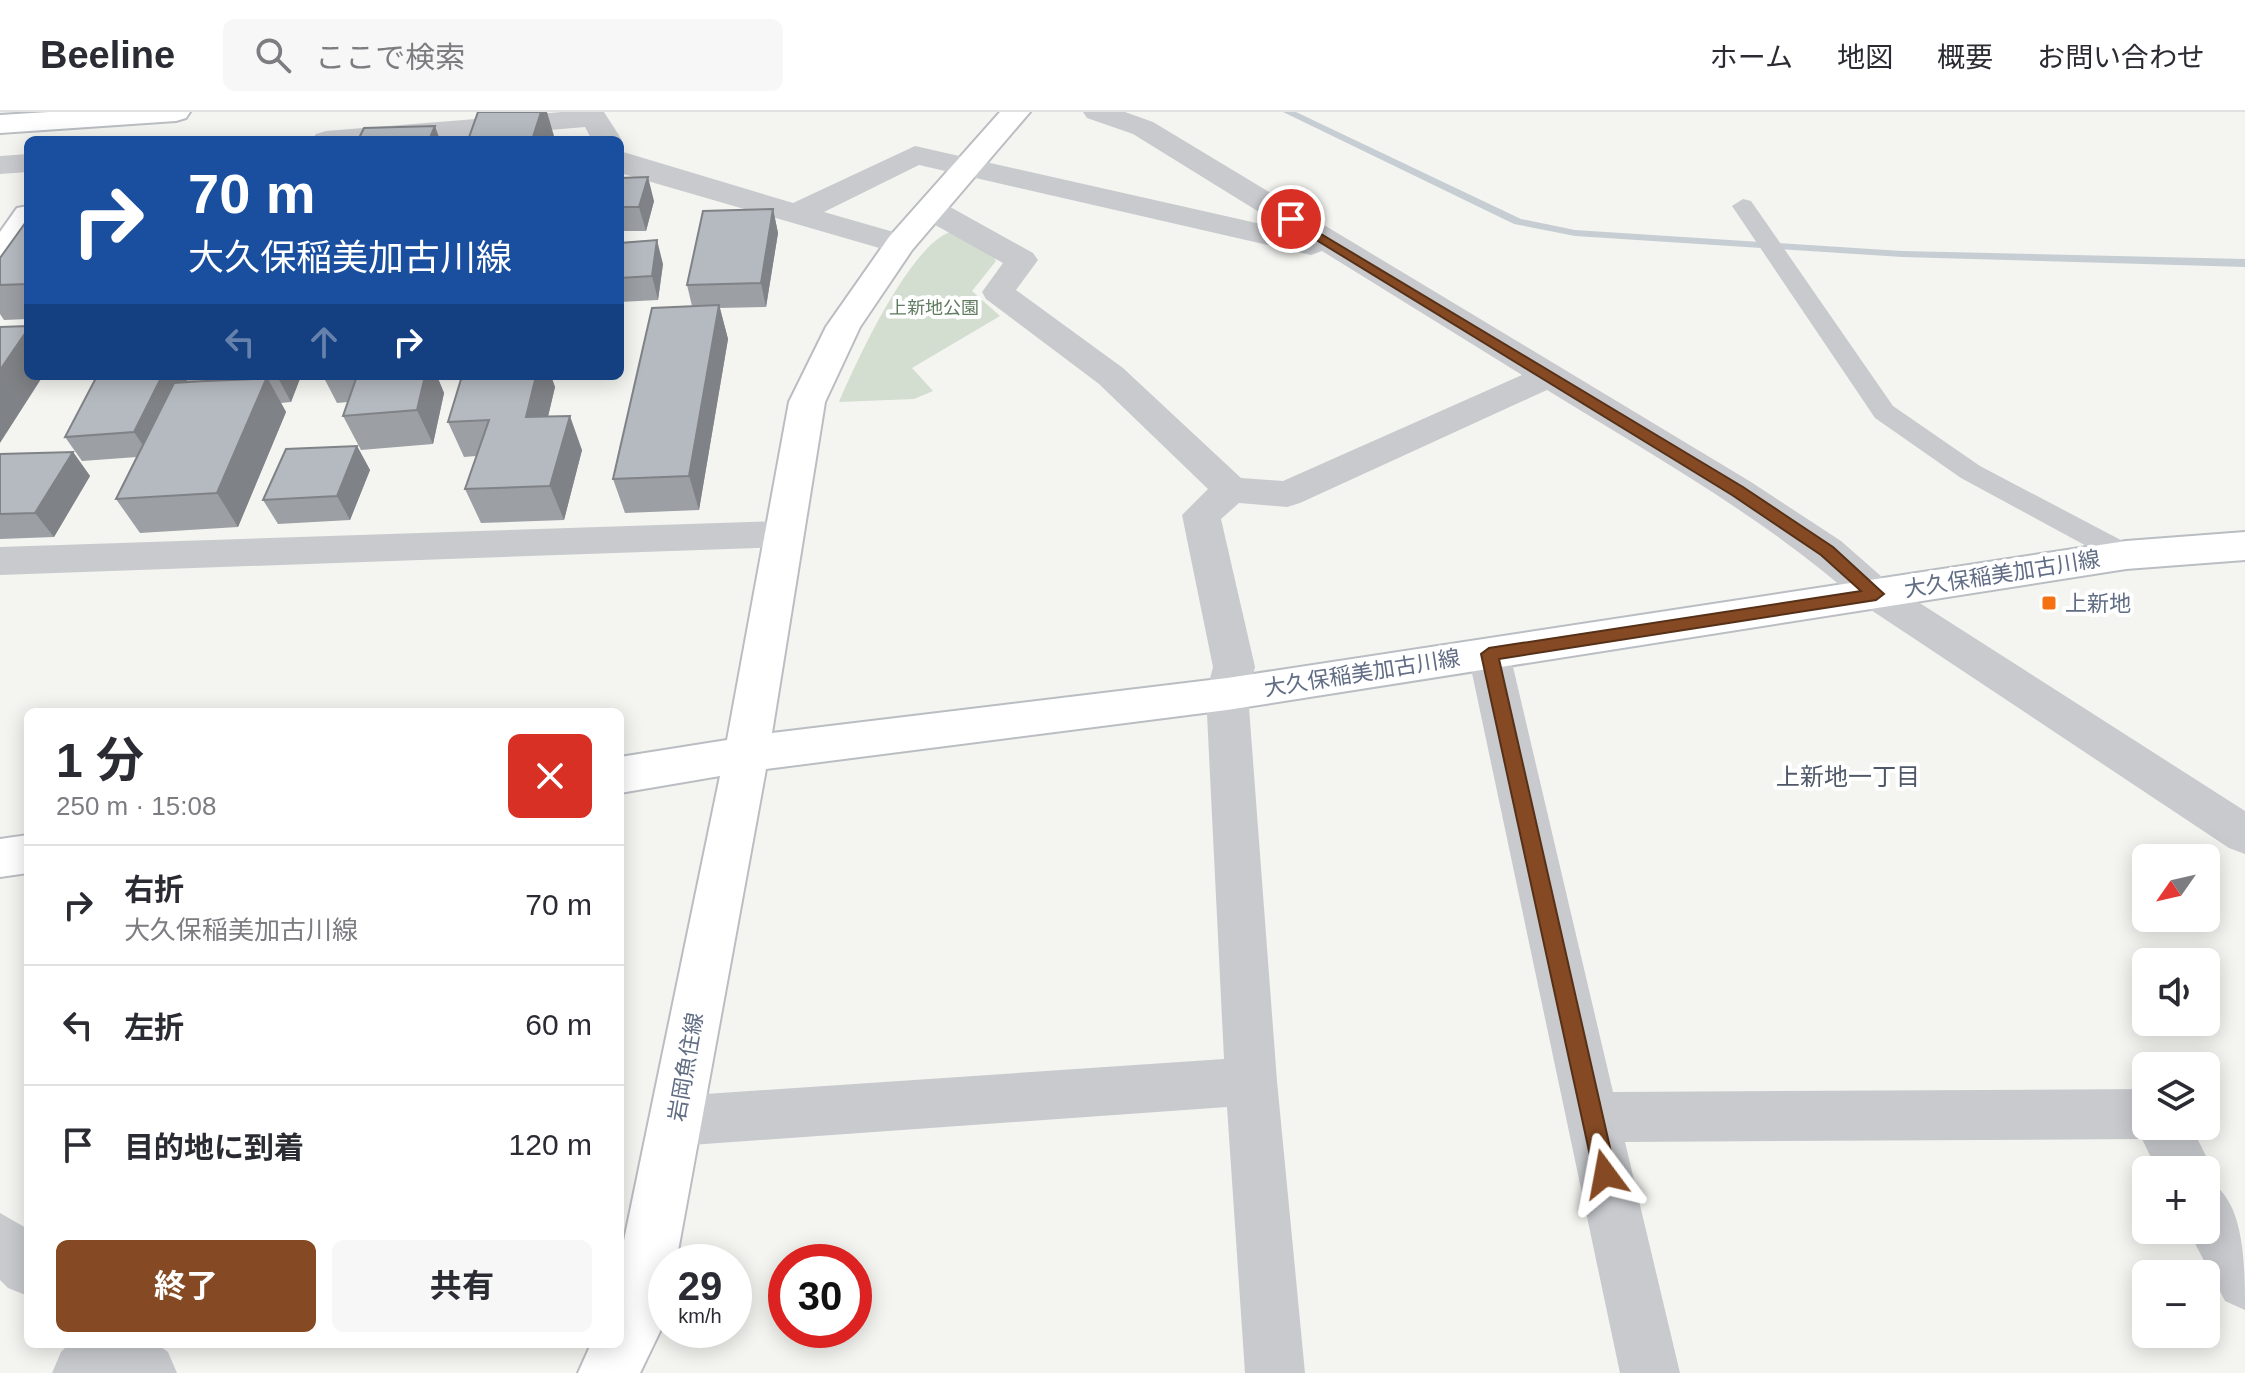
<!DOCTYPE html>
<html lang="ja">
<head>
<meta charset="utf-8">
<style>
	body { margin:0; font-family:Arial,"Noto Sans JP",sans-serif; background:#f7f7f7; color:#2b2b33; height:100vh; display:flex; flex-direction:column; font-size:30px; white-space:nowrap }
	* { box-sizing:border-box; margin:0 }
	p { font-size:26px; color:#7c7c81 }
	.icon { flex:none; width:44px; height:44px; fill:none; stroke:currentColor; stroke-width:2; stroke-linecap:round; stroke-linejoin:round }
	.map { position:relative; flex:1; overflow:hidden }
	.sheet { position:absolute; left:24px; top:596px; width:600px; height:640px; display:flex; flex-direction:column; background:#fff; border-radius:12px; box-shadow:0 4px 20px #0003 }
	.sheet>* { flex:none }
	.top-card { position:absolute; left:24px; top:24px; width:600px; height:244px; border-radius:12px; box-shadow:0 4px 20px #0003; background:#1a4fa0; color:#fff; overflow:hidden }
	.needle { width:52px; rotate:236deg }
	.controls { position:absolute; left:2132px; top:732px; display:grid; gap:16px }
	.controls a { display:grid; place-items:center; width:88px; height:88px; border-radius:12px; background:#fff; box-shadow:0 4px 20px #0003; font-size:40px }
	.speed { position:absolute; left:648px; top:1132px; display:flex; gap:16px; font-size:40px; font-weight:700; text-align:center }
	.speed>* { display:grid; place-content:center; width:104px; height:104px; border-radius:50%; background:#fff; box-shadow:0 4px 20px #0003; line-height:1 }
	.speed small { font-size:20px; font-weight:400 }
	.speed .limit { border:12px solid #d22; background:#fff; color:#111 }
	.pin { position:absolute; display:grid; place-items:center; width:68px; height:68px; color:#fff; margin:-34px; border:4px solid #fff; border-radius:50%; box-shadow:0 2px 8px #0007 }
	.me { position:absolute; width:88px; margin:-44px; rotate:347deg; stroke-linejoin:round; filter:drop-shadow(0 0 6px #0008) }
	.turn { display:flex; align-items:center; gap:28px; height:168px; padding:0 32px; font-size:36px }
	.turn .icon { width:104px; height:104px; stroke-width:2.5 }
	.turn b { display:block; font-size:56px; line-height:68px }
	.lanes { display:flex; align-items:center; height:76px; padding:0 32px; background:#0003; justify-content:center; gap:40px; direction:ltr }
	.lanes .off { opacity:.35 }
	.round { display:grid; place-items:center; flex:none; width:84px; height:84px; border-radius:12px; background:#f7f7f7 }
	.headline { display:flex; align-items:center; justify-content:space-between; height:136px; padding:0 32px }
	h1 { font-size:48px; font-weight:700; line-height:60px }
	.primary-button { display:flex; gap:16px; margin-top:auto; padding:16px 32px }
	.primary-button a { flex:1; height:92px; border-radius:12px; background:#854a23; color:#fff; font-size:32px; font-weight:700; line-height:92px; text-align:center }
	.primary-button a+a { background:#f7f7f7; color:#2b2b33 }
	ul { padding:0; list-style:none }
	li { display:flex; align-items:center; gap:24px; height:120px; padding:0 32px; border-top:2px solid #e1e1e2 }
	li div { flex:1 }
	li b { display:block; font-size:30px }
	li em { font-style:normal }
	header { display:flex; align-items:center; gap:48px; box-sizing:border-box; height:112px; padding:0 40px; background:#fff; border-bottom:2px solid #e1e1e2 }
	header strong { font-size:38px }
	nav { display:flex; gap:44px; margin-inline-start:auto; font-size:28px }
	.search { width:560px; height:72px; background:#f7f7f7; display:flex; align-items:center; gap:20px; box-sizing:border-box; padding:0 28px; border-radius:12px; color:#7c7c81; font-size:30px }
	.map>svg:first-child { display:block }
</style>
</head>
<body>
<header>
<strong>Beeline</strong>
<div class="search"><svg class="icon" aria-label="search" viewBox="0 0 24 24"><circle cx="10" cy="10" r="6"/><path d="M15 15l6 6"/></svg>ここで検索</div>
<nav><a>ホーム</a><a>地図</a><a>概要</a><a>お問い合わせ</a></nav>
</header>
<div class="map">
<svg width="2245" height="1261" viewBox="0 0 2245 1261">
	<rect width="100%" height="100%" fill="#f4f5f0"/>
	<path fill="#d3ddd0" d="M950,120l38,15 8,14 -24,30 28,25 -88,52 21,23 -19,8 -75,3c18,-42 70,-155 111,-170z"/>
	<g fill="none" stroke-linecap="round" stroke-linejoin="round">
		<path fill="#c6ced4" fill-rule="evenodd" d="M1283,0h13l225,107 54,11 327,21 343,8v8l-343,-10 -327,-21 -61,-12z"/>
		<g stroke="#babdc2" stroke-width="4">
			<path id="secondary" d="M49,0h141l-4,6 -10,3 -176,12v-18z
				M1000,0h30l-118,138 -52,77 -35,75 -53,331 455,-55 899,-137 119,-9v28l-119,9 -899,141 -461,59 -90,493h-10v57l-26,54h-62l13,-29h29v-84l100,-484 -100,17v-36l107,-17 62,-338 37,-75 63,-90z
				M28,94v32l-17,24 -11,3v-33l17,-24z
				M28,723v38l-28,4v-38z"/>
		</g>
		<path fill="#c8cace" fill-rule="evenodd" d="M1743,87l8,2 142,205 87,60 156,82 4,7 -4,7 -10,3 -10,-3 -155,-84 -86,-60 -143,-212z"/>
		<path fill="#c8cace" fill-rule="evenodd" d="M562,0h42l18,28h-30l-7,-13 -153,13h-121l5,-6 10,-3z
			M1083,0h42l28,10 598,360 90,59 49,43 355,227v43l-16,-6 -367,-244c-95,-85 -207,-147 -315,-214l-247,113 -13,4 -48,-4 -18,16 34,148 -7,27 29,387 28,292h-60l-18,-266 -550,39 -19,-7 -8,-18 8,-18 19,-7 547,-37 -18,-365 7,-27 -31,-152 26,-26 -109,-105 -113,-85 -4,-7 21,-29 -82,-46 -4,-7 4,-7h22l90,50 5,7 -22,30 107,78 118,110 42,3 239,-106 -200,-124 -11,4 -392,-90 -95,47 87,25 5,7 -5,7 -11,3 -280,-81v-22l173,52 122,-57 373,84 -155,-96 -46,-16z
			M28,42v18l-28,2v-18z
			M782,409l14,4 5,9 -5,9 -14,4 -782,28v-28z
			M1489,527l15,4 6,11 103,438 533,-3v37h45l22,44 -4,11c36,20 36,85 36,129l-20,-9 -37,-71h18v-60h-49l-15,-31 -517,3 55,231h-60l-152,-719 6,-11z
			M0,1101l28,16v67l-20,-8 -8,-8z
			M69,1232h88l11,8 9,21h-125l9,-21z"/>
		<use href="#secondary" fill="#fff" fill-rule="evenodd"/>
	</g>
	<path fill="#9ca0a5" d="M620,66l34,23 -8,30h-26z
		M773,97l5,24 -12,74 -46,1 8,31 -29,171 -74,3 -12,-34 79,-173 -5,-21z
		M28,107v100l-24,1 -4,-6v-56z
		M620,131l43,21 -5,36 -38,2z
		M97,264h204l-10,26 -10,1 5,9 -48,115 -98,6 -24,-34 21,-42 -55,4 -17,-24z
		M323,264h114l7,17 -11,51 -72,6 -18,-34 5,-14 -11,1z
		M462,264h89l4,11 -7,29 34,34 -18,70 -83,3 -16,-34 11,-33 -12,1 -16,-35z
		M357,334l13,24 -20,50 -72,4 -15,-24z
		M73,340l17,24 -36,61 -54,2v-85z"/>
	<path fill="#7f8286" d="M541,0h6l7,24 -1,4h-21z
		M435,14l5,14h-11z
		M648,65l6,24 -8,30 -7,-24z
		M773,97l5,24 -12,74 -5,-24z
		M657,128l6,24 -5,36 -6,-24z
		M719,193l9,34 -29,171 -10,-34z
		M28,217v47h15l-43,67v-73z
		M162,264h26l-38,80 -16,-24z
		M279,264h22l-10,26 -13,-24z
		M412,264h25l7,17 -11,51 -16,-34z
		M536,264h15l4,11 -15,64 -14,-34z
		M267,265l19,35 -48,115 -21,-34z
		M570,304l12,34 -18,70 -14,-34z
		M357,334l13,24 -20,50 -13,-24z
		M73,340l17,24 -36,61 -19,-24z"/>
	<path fill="#b5bac0" stroke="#7f8286" stroke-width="2" d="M478,0h63l-9,28h-64z
		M435,14l-6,14h-71l6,-12z
		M159,26l-1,2h-42z
		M648,65l-9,30h-19v-29z
		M773,97l-12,74 -74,2 16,-74z
		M28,107v65l-28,1v-27z
		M657,128l-5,36 -32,2v-35z
		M719,193l-30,171 -76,3 39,-171z
		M28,214v3l-28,41v-43z
		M97,264h65l-28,56 -69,5z
		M188,264h91l-1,2 -93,4z
		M357,264h68l-8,34 -74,6z
		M462,264h74l-10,41 44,-1 -20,70 -85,3 24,-69 -41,2z
		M267,265l-50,116 -101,6 58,-116z
		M357,334l-20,50 -74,4 23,-51z
		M73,340l-38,61 -35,1v-60z"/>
	<path fill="#854a23" stroke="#563017" stroke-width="2" d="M1291,104l452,271 90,60 51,47 -8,6 -377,59 117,515 -3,8 -8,3 -8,-3 -3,-8 -113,-520 8,-6 372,-57 -40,-36 -89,-60 -445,-273 -2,-3z"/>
	<rect fill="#f47010" stroke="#fff" stroke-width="3" x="2041" y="483" width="16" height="16" rx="4"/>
	<g text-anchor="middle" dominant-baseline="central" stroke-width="8" stroke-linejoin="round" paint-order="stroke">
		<g font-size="18" fill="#607b60" stroke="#fff">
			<text x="934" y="196">上新地公園</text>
		</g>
		<g font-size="22" fill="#606d84" stroke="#fff">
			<text transform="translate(2002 462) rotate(-9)">大久保稲美加古川線</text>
			<text transform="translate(1362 561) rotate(-9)">大久保稲美加古川線</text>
			<text transform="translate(686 955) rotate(-80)">岩岡魚住線</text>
		</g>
		<g font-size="22" fill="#606d84" stroke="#fff" text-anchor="start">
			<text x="2065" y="491">上新地</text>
		</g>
		<g font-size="24" fill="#4f5868" stroke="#fff">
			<text x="1848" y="664">上新地一丁目</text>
		</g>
	</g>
</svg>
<div class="controls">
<a><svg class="needle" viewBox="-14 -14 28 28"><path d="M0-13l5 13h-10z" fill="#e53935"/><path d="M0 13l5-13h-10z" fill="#7c7c81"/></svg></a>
<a><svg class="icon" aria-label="sound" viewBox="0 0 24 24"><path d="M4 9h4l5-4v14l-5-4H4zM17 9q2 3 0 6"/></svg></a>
<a><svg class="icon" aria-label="layers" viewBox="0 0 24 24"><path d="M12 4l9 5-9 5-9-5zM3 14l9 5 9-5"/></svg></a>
<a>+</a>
<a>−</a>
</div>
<div class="speed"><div>29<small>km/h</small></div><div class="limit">30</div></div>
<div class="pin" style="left:1291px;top:107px;background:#d93025"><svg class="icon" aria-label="arrive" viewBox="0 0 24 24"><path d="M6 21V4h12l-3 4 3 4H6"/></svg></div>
<svg class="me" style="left:1605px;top:1062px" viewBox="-20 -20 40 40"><path d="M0-17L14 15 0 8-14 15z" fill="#854a23" stroke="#fff" stroke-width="4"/></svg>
<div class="top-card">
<div class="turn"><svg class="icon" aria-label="right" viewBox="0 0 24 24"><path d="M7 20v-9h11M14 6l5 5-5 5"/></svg><div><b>70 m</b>大久保稲美加古川線</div></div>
<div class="lanes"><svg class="icon off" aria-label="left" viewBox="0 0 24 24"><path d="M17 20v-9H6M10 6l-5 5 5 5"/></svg><svg class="icon off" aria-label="ahead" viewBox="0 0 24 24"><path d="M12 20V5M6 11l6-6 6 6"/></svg><svg class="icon" aria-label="right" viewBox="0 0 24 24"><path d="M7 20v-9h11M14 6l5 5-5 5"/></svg></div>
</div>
<section class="sheet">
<div class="headline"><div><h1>1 分</h1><p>250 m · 15:08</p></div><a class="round" style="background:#d93025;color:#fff"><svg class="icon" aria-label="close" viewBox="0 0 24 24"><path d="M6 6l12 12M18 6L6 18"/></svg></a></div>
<ul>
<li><svg class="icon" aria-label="right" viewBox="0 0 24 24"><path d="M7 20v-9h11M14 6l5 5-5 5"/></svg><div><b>右折</b><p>大久保稲美加古川線</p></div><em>70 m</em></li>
<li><svg class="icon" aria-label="left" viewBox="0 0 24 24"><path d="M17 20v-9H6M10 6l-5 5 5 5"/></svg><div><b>左折</b></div><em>60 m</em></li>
<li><svg class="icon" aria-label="arrive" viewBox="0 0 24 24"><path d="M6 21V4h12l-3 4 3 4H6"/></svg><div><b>目的地に到着</b></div><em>120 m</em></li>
</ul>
<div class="primary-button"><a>終了</a><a>共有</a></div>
</section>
</div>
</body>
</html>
